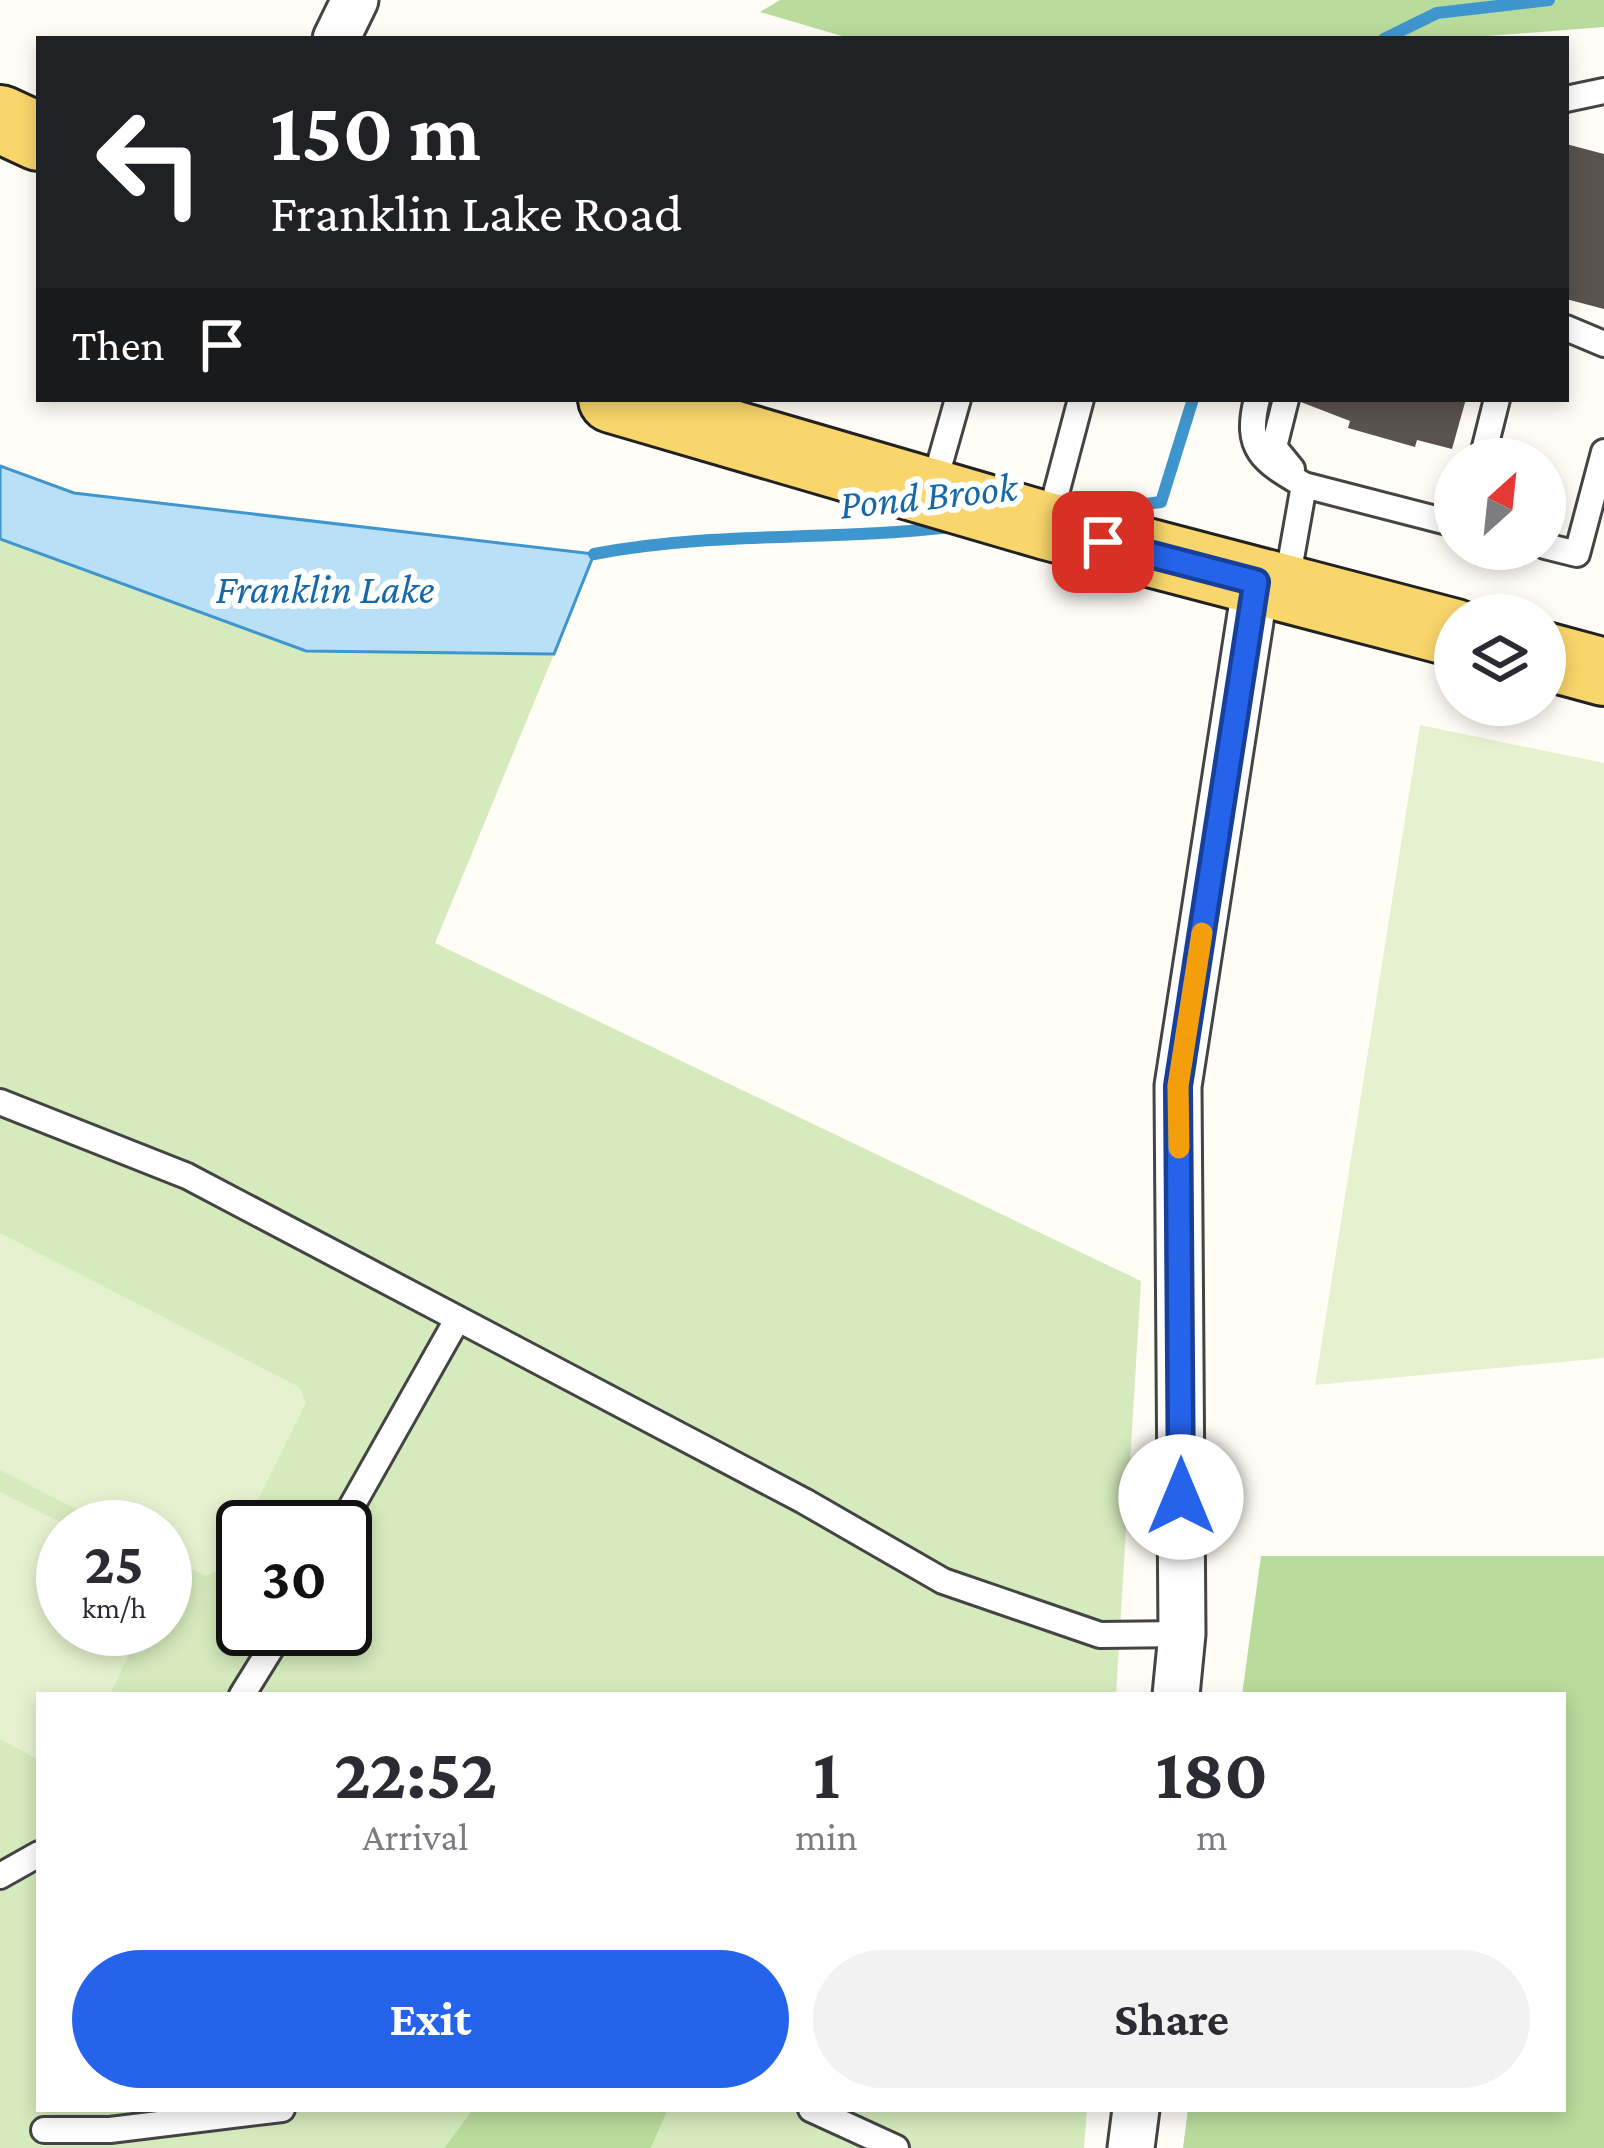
<!DOCTYPE html>
<html lang="en">
<head>
<meta charset="utf-8">
<style>
	body { margin:0; font-family:"Crimson Pro",serif; background:#f2f2f3; color:#2b2b33; height:100vh; display:flex; flex-direction:column; font-size:45px; white-space:nowrap }
	* { box-sizing:border-box; margin:0 }
	p { font-size:39px; color:#7c7c81 }
	.icon { flex:none; width:66px; height:66px; fill:none; stroke:currentColor; stroke-width:2; stroke-linecap:round; stroke-linejoin:round }
	.map { position:relative; flex:1; overflow:hidden }
	.drawer { position:absolute; left:36px; top:1692px; width:1530px; height:420px; display:flex; flex-direction:column; background:#fff; border-radius:0px; box-shadow:0 6px 18px #0003 }
	.drawer>* { flex:none }
	.hud { position:absolute; left:36px; top:36px; width:1533px; height:366px; border-radius:0px; box-shadow:0 6px 18px #0003; background:#202124; color:#fff; overflow:hidden }
	.needle { width:78px; rotate:27deg }
	.tools { position:absolute; left:1434px; top:438px; display:grid; gap:24px }
	.tools a { display:grid; place-items:center; width:132px; height:132px; border-radius:50%; background:#fff; box-shadow:0 6px 18px #0003; font-size:60px }
	.speed { position:absolute; left:36px; top:1500px; display:flex; gap:24px; font-size:60px; font-weight:700; text-align:center }
	.speed>* { display:grid; place-content:center; width:156px; height:156px; border-radius:50%; background:#fff; box-shadow:0 6px 18px #0003; line-height:1 }
	.speed small { font-size:30px; font-weight:400 }
	.speed .limit { border:6px solid #111; border-radius:18px; background:#fff; color:#111 }
	.pin { position:absolute; display:grid; place-items:center; width:102px; height:102px; color:#fff; margin:-51px; border-radius:24px; box-shadow:0 6px 18px #0006 }
	.me { position:absolute; width:132px; margin:-66px; rotate:0deg; stroke-linejoin:round; filter:drop-shadow(0 0 9px #0008) }
	.turn { display:flex; align-items:center; gap:42px; height:252px; padding:0 36px; font-size:54px }
	.turn .icon { width:156px; height:156px; stroke-width:2.5 }
	.turn b { display:block; font-size:84px; line-height:102px }
	.then { display:flex; align-items:center; height:114px; padding:0 36px; background:#0003; gap:24px; font-size:45px }
	.eta { display:flex; justify-content:space-evenly; align-items:center; height:204px; text-align:center }
	.eta b { font-size:72px; font-weight:700; line-height:84px }
	.action { display:flex; gap:24px; margin-top:auto; padding:24px 36px }
	.action a { flex:1; height:138px; border-radius:72px; background:#2563eb; color:#fff; font-size:48px; font-weight:700; line-height:138px; text-align:center }
	.action a+a { background:#f2f2f3; color:#2b2b33 }
	.map>svg:first-child { display:block }
</style>
</head>
<body>
<div class="map">
<svg width="1604" height="2148" viewBox="0 0 1604 2148">
	<rect width="100%" height="100%" fill="#fffdf5"/>
	<path fill="#d5ebbd" fill-rule="evenodd" d="M0,539l306,112 248,3 -119,289 706,338 -25,414h-1077v414h434l-29,39h-444zM63,1527h102v102h-102zM243,1527h102v102h-102z
		M668,2109h419l-3,39h-433z"/>
	<path fill="#b9dc9c" d="M780,0h824v27l-155,12h-597l-92,-27z
		M1261,1556h343v592h-421l5,-39h375v-414h-321z
		M473,2109h195l-17,39h-207z"/>
	<path fill="#e6f2cf" d="M1420,725l184,38v595l-289,27z
		M0,1233l299,154 7,16 -81,163 -19,10 -41,-21v-28h-54l-111,-57z
		M0,1492l70,35h-7v102h78l-31,66h-71v65l-39,-21z"/>
	<path fill="#b9e0f7" stroke="#3f96cf" stroke-width="3" d="M0,466l74,27 520,61 -40,100 -248,-3 -306,-112z"/>
	<g fill="none" stroke-linecap="round" stroke-linejoin="round">
		<path stroke="#3f96cf" stroke-width="12" d="M1384,39l53,-26 112,-13
			M1096,510l65,-8 32,-103
			M594,554c117,-23 238,-13 357,-27"/>
	</g>
	<path fill="#5a524d" d="M1566,144l38,10v155l-38,-10z
		M1293,399h173l-14,50 -35,-9 -2,7 -67,-19 2,-7z"/>
	<g fill="none" stroke-linecap="round" stroke-linejoin="round">
		<g stroke="#444" stroke-width="30">
			<path id="service" d="M1566,99l38,-8
				M1566,328l38,16
				M1257,399c-13,51 6,62 47,86
				M1286,399l-12,48 18,22
				M1482,459l15,-60
				M932,491l26,-92
				M1048,524l33,-125
				M1545,546l32,8 27,-102
				M1286,587l18,-102 151,39
				M0,1102l187,74 617,325 139,80 157,54 82,-1
				M340,1527l117,-207
				M242,1695l41,-66
				M0,1876l39,-22
				M811,2109l85,39
				M44,2130h66l172,-21"/>
		</g>
		<g stroke="#444" stroke-width="51">
			<path id="minor" d="M336,39l19,-39
				M1176,1695l6,-61 -4,-548 78,-504
				M1131,2148l5,-39"/>
		</g>
		<g stroke="#222" stroke-width="72">
			<path id="primary" d="M0,119l39,18
				M612,399l435,127 408,107
				M1545,656l59,16"/>
		</g>
		<use href="#service" stroke="#fff" stroke-width="24"/>
		<use href="#minor" stroke="#fff" stroke-width="45"/>
		<use href="#primary" stroke="#f9d66b" stroke-width="66"/>
	</g>
	<g fill="none" stroke-linecap="round" stroke-linejoin="round">
		<g stroke="#184099" stroke-width="30">
			<path id="route" d="M1103,542l153,40 -78,504 3,411"/>
		</g>
		<use href="#route" stroke="#2563eb" stroke-width="21"/>
		<path stroke="#f59e0b" stroke-width="21" d="M1179,1148l-1,-62 24,-153"/>
	</g>
	<g text-anchor="middle" dominant-baseline="central" stroke-width="12" stroke-linejoin="round" paint-order="stroke">
		<g font-size="42" font-style="italic" fill="#1768a6" stroke="#fff">
			<text transform="translate(928 495) rotate(-6)">Pond Brook</text>
			<text x="325" y="588">Franklin Lake</text>
		</g>
	</g>
</svg>
<div class="tools">
<a><svg class="needle" viewBox="-14 -14 28 28"><path d="M0-13l5 13h-10z" fill="#e53935"/><path d="M0 13l5-13h-10z" fill="#7c7c81"/></svg></a>
<a><svg class="icon" aria-label="layers" viewBox="0 0 24 24"><path d="M12 4l9 5-9 5-9-5zM3 14l9 5 9-5"/></svg></a>
</div>
<div class="speed"><div>25<small>km/h</small></div><div class="limit">30</div></div>
<div class="pin" style="left:1103px;top:542px;background:#d93025"><svg class="icon" aria-label="arrive" viewBox="0 0 24 24"><path d="M6 21V4h12l-3 4 3 4H6"/></svg></div>
<svg class="me" style="left:1181px;top:1497px" viewBox="-20 -20 40 40"><circle r="19" fill="#fff"/><path d="M0-13L10 11 0 6-10 11z" fill="#2563eb"/></svg>
<div class="hud">
<div class="turn"><svg class="icon" aria-label="left" viewBox="0 0 24 24"><path d="M17 20v-9H6M10 6l-5 5 5 5"/></svg><div><b>150 m</b>Franklin Lake Road</div></div>
<div class="then">Then<svg class="icon" aria-label="arrive" viewBox="0 0 24 24"><path d="M6 21V4h12l-3 4 3 4H6"/></svg></div>
</div>
<section class="drawer">
<div class="eta">
<div><b>22:52</b><p>Arrival</p></div>
<div><b>1</b><p>min</p></div>
<div><b>180</b><p>m</p></div>
</div>
<div class="action"><a>Exit</a><a>Share</a></div>
</section>
</div>
</body>
</html>
